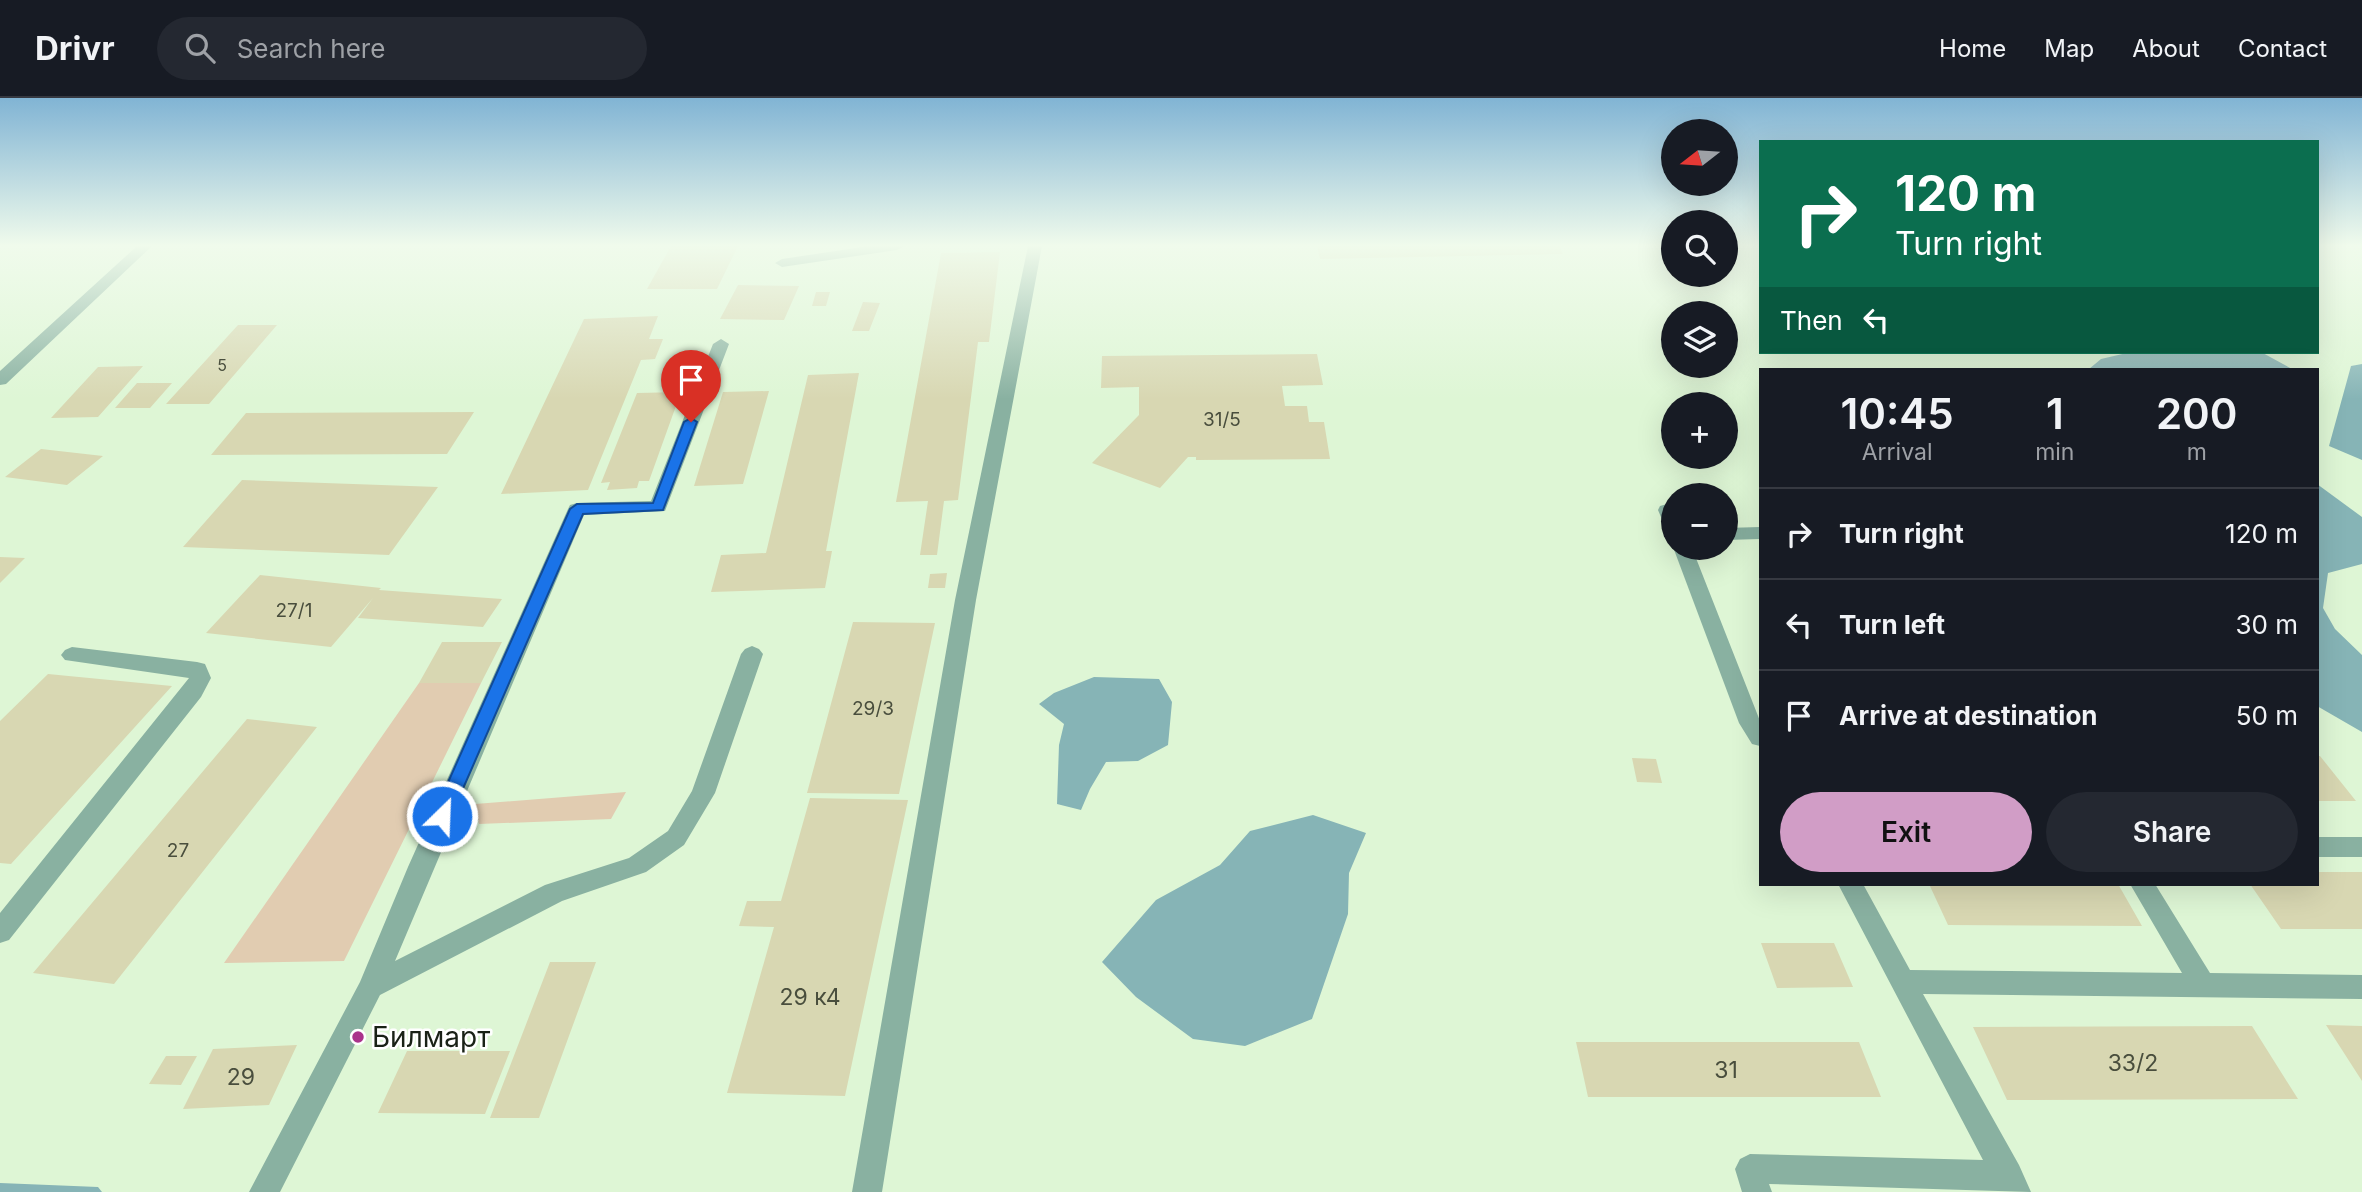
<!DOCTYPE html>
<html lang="en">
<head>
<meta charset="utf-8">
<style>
	body { margin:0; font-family:Inter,sans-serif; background:#242831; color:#f1f3f6; height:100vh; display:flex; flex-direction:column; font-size:26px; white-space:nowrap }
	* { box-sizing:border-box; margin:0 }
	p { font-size:23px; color:#9ea1a6 }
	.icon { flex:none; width:38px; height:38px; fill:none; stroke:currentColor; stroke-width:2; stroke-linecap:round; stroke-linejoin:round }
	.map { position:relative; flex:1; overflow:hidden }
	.drawer { position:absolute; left:1759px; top:270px; width:560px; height:518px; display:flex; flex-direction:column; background:#171b24; border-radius:0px; box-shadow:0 7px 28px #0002 }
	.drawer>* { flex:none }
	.top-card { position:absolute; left:1759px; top:42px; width:560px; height:214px; border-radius:0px; box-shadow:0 7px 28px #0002; background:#0b6e4f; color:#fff; overflow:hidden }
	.needle { width:46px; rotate:253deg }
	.tools { position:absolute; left:1661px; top:21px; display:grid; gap:14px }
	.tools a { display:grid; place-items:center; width:77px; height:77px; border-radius:50%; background:#171b24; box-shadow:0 7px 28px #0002; font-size:35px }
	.pin { position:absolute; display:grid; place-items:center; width:60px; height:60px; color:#fff; margin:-72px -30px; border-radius:50% 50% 50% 0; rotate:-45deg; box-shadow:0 0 7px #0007 }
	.pin .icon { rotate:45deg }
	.me { position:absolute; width:77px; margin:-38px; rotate:24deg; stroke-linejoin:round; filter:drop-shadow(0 0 5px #0008) }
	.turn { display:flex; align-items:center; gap:24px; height:147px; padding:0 21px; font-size:32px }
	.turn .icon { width:91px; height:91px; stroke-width:2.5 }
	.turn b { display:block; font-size:49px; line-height:60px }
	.then { display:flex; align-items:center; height:66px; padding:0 21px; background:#0003; gap:14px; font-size:26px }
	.eta { display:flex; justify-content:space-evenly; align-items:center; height:119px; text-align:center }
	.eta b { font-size:42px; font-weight:600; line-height:49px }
	.primary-button { display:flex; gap:14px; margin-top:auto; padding:14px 21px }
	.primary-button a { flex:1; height:80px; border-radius:42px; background:#d19dc6; color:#111; font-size:28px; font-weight:600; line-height:80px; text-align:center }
	.primary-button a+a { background:#242831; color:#f1f3f6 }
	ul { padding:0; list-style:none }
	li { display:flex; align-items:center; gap:21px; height:91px; padding:0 21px; border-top:2px solid #363941 }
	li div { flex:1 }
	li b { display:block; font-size:26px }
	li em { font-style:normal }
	header { display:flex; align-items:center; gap:42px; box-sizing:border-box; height:98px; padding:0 35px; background:#171b24; border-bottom:2px solid #363941 }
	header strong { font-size:33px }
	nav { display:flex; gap:38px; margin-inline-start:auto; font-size:24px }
	.search { width:490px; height:63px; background:#242831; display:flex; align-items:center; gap:18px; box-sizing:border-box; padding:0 24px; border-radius:38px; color:#9ea1a6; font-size:26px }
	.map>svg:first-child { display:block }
</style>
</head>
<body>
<header>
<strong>Drivr</strong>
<div class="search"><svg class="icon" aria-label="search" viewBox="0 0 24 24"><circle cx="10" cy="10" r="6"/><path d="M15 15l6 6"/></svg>Search here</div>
<nav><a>Home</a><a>Map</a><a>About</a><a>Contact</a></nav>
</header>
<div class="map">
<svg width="2362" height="1094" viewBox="0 0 2362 1094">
	<rect width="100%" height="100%" fill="#def6d5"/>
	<path fill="#e1ccb1" d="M419,585h62l-137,278 -120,2z
		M626,694l-15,27 -132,5 -4,-20z"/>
	<path fill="#86b4b6" d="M2131,254h130l31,17h-203l12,-10z
		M2362,266v96l-33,-14 22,-80z
		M2317,386l45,33v47l-34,9 -5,35 12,21 27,26v77l-45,-26z
		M1094,579l65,2 13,23 -4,43 -30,16 -32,1 -16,27 -9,21 -24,-6 2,-59 5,-21 -25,-20 15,-11z
		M1313,717l53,18 -17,40 -1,41 -36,105 -67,27 -52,-7 -57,-42 -34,-35 54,-62 64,-35 30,-34z
		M0,1085l98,4 4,5h-102z"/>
	<path fill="#d8d7b2" d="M671,148h67l-21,43h-70z
		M1317,148h242l4,8 -243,5z
		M1000,154l-11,90h-11l-20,158 -14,1 -7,54h-17l8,-54 -32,1 45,-249z
		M738,187l61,1 -15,34 -64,-1z
		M816,194h14l-4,14h-14z
		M863,204l17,1 -11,28h-17z
		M658,218l-9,23h14l-8,20 -14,1 -53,130 -87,4 83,-175z
		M238,227h39l-68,79h-43z
		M1317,256l6,31 -41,1 3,20h22l2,16h15l6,37 -134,1v-3h-8l-28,31 -68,-25 47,-48v-28l-38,1 1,-32z
		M143,268l-45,51 -47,1 47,-51z
		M859,275l-33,178h6l-7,37 -114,4 10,-37 45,-2 42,-178z
		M137,285h35l-22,25h-35z
		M769,293l-26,93 -49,2 29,-94z
		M681,294l-32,89h-10l-2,7 -30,2 3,-8 -9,1 36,-90z
		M474,314l-27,42 -236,1 35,-42z
		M41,351l62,7 -36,29 -62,-8z
		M242,382l196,7 -49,68 -206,-8z
		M0,459l25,1 -25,25z
		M947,475l-2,15h-17l2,-14z
		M260,477l121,13 -2,2 123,9 -19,28 -125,-9 15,-20 -42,49 -125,-14z
		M853,524l82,1 -36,171 -92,-1z
		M442,544h60l-21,41h-62z
		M48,576l124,12 -161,178 -11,-1v-142z
		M247,621l70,8 -203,257 -81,-11z
		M2317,658h3l36,45h-39z
		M1632,660l24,1 6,24 -25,-1z
		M810,700l98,2 -63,296 -118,-3 47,-166 -35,-1 8,-25h34z
		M2317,774h45v57h-81l-31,-45h67z
		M1929,786h189l24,42 -194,-1z
		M1761,845h73l19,44 -76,1z
		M550,864h46l-57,156h-49z
		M2326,927l36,1v55z
		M2252,928l46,73 -291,1 -34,-73z
		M1576,944h283l22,55h-293z
		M297,947l-28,60 -86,4 30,-60z
		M407,953h103l-25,63 -107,-1z
		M166,958h31l-16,29 -32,-1z"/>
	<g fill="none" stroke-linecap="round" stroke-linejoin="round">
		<path fill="#89b1a1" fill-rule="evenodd" d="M137,148h15l-146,138 -6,1v-14z
			M869,148h35l-7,4 -115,17 -7,-4 7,-4z
			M1028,148h14l-66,354 -94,592h-30l103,-592z
			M721,241l8,5 -64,167 -81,4 -189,446 150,-76 84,-27 39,-27 24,-40 49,-137 4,-5 7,-3 7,3 4,5 -48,139 -31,52 -38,27 -84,29 -182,94 -100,197h-31l111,-210 48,-115 160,-358 2,-4 7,-2 74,-2 62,-157z
			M1667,406l6,2v25l-7,-2 -8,-19 2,-4z
			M1760,429v12l-34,1v-12z
			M1673,449l19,1 68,173v25l-8,-2 -13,-21z
			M72,549l125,15 8,2 6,14 -10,19 -192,243 -9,3v-30l189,-235 -124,-18 -4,-5 4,-5z
			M2317,739h45v20h-45z
			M1838,786h25l47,86 272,3 -52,-89h25l55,89 152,2v24l-439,-5 96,171 12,27 -262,-8 3,8h-30l-7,-23 5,-10 10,-5 233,6z"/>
	</g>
	<linearGradient id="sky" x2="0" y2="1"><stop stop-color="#81b4d4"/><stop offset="0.49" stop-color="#f0fbec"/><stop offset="1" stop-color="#f0fbec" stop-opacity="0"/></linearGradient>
	<rect width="2362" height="301" fill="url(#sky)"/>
	<path fill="#1a73e8" stroke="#114b97" stroke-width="2" d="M691,320l6,4 -34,88 -80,4 -132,302 -2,5 -7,2 -6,-2 -3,-5 137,-307 7,-5 76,-1 31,-81z"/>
	<circle fill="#aa338b" stroke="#fff" stroke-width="2.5" cx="358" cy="939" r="7"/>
	<g text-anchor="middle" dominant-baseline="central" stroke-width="5" stroke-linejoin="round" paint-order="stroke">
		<g font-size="16" fill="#494e3d">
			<text x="222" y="267">5</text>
		</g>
		<g font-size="19" fill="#494e3d">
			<text x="1222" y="321">31/5</text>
			<text x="294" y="512">27/1</text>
			<text x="873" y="610">29/3</text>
			<text x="178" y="752">27</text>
		</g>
		<g font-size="23" fill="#494e3d">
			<text x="810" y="899">29 к4</text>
			<text x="2133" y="965">33/2</text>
			<text x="1726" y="972">31</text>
			<text x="241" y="979">29</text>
		</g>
		<g font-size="28" fill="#192116" stroke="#fff" text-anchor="start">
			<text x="372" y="939">Билмарт</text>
		</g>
	</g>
</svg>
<div class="tools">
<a><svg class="needle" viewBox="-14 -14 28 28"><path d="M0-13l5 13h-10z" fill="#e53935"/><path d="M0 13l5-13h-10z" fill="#9ea1a6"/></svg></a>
<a><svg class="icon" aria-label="search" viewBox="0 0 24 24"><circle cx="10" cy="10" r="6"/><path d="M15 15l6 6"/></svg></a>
<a><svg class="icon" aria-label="layers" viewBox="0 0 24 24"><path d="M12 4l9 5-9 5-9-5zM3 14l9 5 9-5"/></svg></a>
<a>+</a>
<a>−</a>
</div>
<div class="pin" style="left:691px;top:324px;background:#d93025"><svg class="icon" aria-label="arrive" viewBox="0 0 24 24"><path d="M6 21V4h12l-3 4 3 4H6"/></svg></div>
<svg class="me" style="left:442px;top:718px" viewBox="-20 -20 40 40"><circle r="17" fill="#1a73e8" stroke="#fff" stroke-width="3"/><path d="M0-11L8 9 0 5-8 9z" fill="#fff"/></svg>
<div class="top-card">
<div class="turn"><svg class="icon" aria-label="right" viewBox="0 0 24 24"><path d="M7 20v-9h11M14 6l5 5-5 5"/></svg><div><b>120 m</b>Turn right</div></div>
<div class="then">Then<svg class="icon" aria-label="left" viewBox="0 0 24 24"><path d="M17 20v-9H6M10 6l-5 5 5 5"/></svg></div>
</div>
<section class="drawer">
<div class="eta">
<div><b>10:45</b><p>Arrival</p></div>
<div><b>1</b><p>min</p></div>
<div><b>200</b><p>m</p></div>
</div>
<ul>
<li><svg class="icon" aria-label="right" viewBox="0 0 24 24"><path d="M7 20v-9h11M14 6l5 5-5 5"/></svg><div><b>Turn right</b></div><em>120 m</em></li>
<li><svg class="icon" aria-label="left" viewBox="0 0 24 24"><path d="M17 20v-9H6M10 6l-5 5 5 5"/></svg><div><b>Turn left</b></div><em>30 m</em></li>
<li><svg class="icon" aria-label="arrive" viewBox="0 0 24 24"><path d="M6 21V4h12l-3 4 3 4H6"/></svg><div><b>Arrive at destination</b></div><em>50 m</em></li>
</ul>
<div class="primary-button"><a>Exit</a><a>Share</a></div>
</section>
</div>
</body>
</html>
